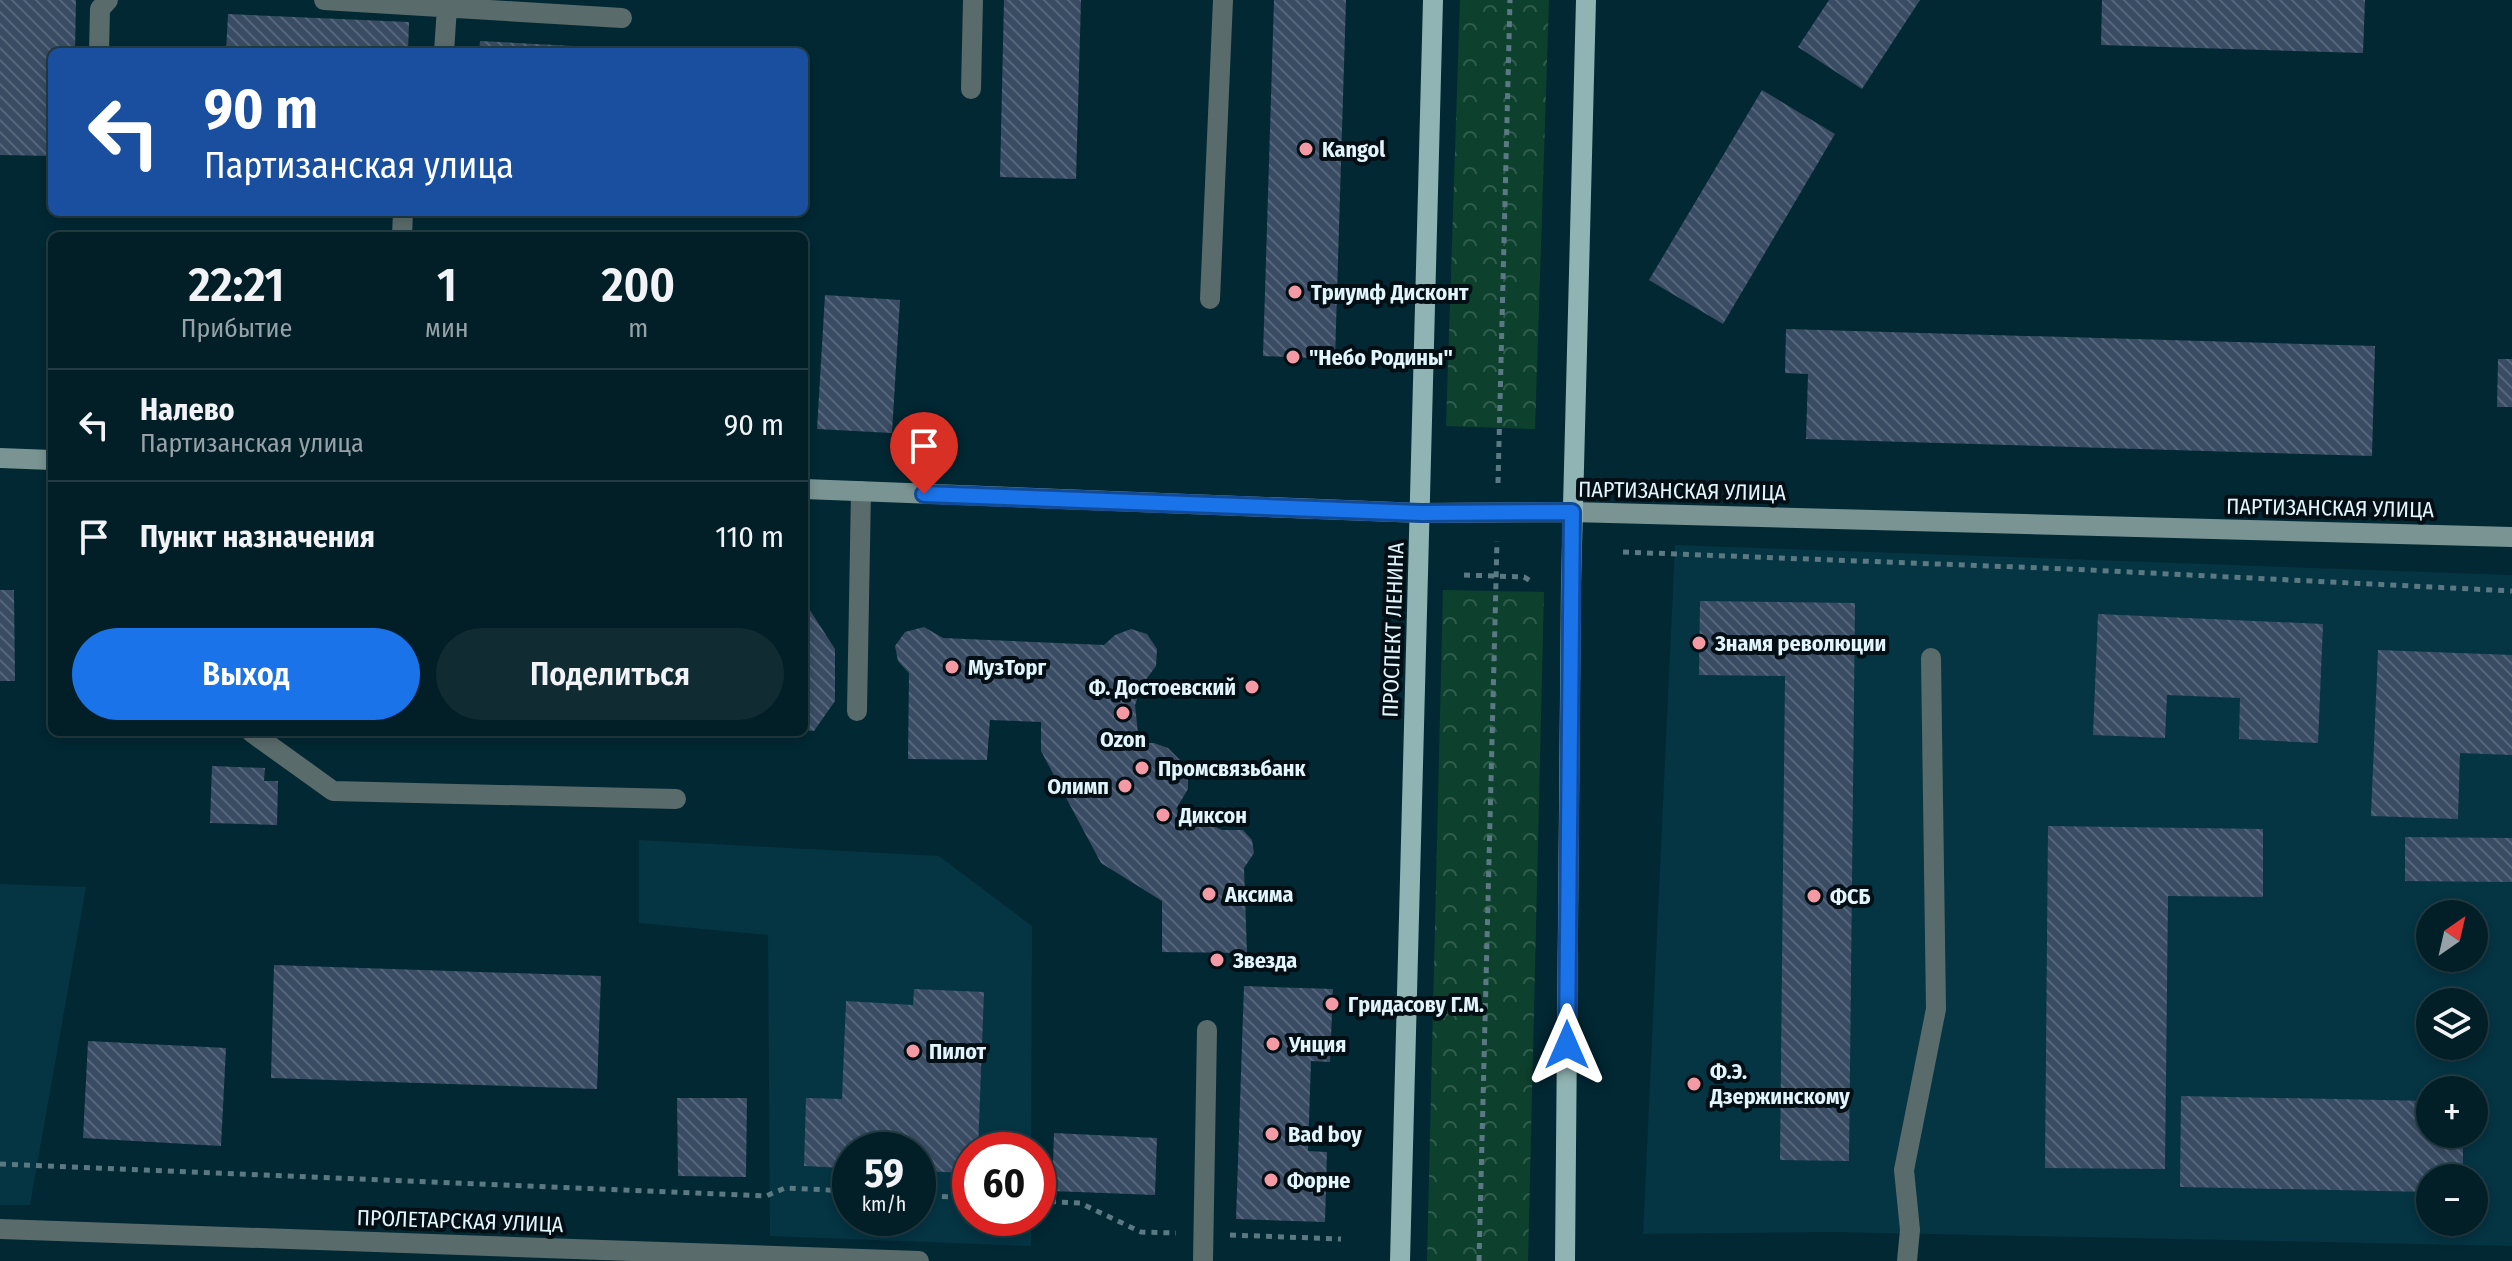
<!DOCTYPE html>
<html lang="ru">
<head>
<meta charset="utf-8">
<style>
	body { margin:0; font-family:"Fira Sans Condensed",sans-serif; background:#102b32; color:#f1f3f6; height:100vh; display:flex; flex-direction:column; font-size:30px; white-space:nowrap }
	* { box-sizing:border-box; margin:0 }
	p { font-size:26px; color:#96a2a7 }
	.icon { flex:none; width:44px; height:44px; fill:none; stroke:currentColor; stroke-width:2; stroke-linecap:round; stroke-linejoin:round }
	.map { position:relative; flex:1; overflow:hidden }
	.sheet { position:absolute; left:48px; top:232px; width:760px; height:504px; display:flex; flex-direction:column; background:#021e26; border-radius:12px; box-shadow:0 4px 12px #0003,0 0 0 2px #233c43 }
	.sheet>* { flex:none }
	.guide { position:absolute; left:48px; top:48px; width:760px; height:168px; border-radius:12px; box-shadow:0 4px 12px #0003,0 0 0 2px #233c43; background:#1a4fa0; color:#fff; overflow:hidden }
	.needle { width:52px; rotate:34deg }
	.fabs { position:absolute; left:2416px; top:900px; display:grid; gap:16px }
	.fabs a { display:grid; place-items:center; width:72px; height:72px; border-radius:50%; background:#021e26; box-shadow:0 4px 12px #0003,0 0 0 2px #233c43; font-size:40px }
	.speed { position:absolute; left:832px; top:1132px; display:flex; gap:16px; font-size:40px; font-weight:700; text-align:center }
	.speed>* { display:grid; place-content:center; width:104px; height:104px; border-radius:50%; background:#021e26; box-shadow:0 4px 12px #0003,0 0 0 2px #233c43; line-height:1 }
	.speed small { font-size:20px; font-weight:400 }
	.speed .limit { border:12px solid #d22; background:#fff; color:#111 }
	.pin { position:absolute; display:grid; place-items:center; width:68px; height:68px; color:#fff; margin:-82px -34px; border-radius:50% 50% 50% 0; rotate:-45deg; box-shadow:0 0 8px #0007 }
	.pin .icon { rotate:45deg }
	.me { position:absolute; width:88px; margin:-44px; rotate:0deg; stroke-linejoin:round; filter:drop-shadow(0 0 6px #0008) }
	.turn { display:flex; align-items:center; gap:28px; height:168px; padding:0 24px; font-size:36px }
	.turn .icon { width:104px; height:104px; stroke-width:2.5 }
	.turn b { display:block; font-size:56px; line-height:68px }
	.eta { display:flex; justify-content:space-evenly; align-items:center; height:136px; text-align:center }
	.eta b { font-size:48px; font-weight:600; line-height:56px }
	.action { display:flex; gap:16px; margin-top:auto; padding:16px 24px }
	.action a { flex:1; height:92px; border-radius:48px; background:#1a73e8; color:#fff; font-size:32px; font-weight:600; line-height:92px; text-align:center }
	.action a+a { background:#102b32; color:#f1f3f6 }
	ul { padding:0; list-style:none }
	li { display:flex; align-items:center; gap:24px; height:112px; padding:0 24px; border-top:2px solid #233c43 }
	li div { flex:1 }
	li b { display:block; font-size:30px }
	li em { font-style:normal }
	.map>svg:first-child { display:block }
</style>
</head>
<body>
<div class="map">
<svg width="2512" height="1261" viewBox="0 0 2512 1261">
	<defs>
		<pattern id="forest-crowns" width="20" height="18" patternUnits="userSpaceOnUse" patternTransform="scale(2)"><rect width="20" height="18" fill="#0d412e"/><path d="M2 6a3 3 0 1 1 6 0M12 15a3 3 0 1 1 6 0" fill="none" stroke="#305d4d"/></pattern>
		<pattern id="building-back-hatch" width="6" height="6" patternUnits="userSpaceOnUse" patternTransform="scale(2)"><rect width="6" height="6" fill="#394c63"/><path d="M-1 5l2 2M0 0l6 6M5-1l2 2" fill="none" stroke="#55667a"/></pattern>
	</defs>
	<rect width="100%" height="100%" fill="#022833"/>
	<path fill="#053443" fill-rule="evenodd" d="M1675,545l837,30v671l-678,-14 -191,2zM2430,914h44v44h-44zM2430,1002h44v44h-44zM2430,1090h44v44h-44zM2430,1178h44v44h-44z
		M639,840l300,16 93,70 -1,224h-61v68h61v28l-261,-10 -2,-301 -129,-12zM850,1150h68v68h-68z
		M0,884l86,3 -56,318h-30z"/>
	<path fill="url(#forest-crowns)" d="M1460,0h89l-14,429 -89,-3z
		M1443,590l101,2 -16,669h-101z"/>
	<path fill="url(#building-back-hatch)" d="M0,0h76l-1,52h-23v104l-52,-1z
		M1004,0h77l-5,179 -76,-2z
		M1274,0h72l-11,359 -72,-3z
		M1829,0h91l-58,89 -64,-42z
		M2102,0h263l-2,53 -262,-8z
		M228,14l181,8 -1,30h-182z
		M480,41l168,9v2h-169z
		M1762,90l73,44 -112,190 -74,-44z
		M825,295l75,5 -8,133 -75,-4z
		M1786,329l589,17 -3,110 -566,-17 2,-65 -23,-1z
		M2498,359h14v48h-15z
		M0,590h14l1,91h-15z
		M804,601l31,48v52l-21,30 -10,-1z
		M1700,601l155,2 -6,558 -69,-1 5,-484 -86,-1z
		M2098,614l225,10 -5,119 -79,-4 1,-41 -73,-3 -2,43 -72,-3z
		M924,627l19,11 161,7 11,-10 16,-6 16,5 10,15 -1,17 -14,19 -7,20 4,38h15l14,5 14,14 6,12v15l-12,20 46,21h21l9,10 2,13 -10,15 3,85 -85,-1v-51l-61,-38 -60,-112v-29l-51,-2 -3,40 -79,-1 1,-86 -11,-12 -3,-15 10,-14z
		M2378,650l134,5v100l-52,-2 -2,66 -87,-3z
		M212,766l53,2 -1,13h14l-1,44 -67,-2z
		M2048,826l215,3v68l-95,-1 -3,273 -120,-1z
		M2405,837l107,1v44l-107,-1z
		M274,965l327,11 -4,113 -326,-11z
		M1244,986l89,3 -3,73 -19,-1 -3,90 19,1 -2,70 -89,-3z
		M914,989l70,3 -6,158h-8v23l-52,-2v-21h-68v34h-8l1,-16 -39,-2 2,-68 36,1 4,-98 67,4z
		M88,1041l138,7 -5,98 -138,-8z
		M2181,1096l249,5v33h33v44h-33v14l-250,-5z
		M677,1098h70l-1,79 -68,-1z
		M1054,1133l103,5 -2,57 -103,-4z"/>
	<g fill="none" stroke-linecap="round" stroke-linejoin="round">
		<path stroke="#5b7983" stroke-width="5" stroke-dasharray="6 6" stroke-linecap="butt" d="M1498,483l12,-483
			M1623,552l446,17 443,22
			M1464,575l60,2 10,6
			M0,1164l766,32 19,-8 65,3
			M918,1195l52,3
			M1038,1201l42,2 61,29 35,1
			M1230,1235l111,4
			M1479,1261l18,-720"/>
		<path stroke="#5a6b6b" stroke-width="20" d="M324,0l298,18
			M99,52l1,-43 8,-9
			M444,52l3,-45
			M971,89l2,-89
			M402,236l1,-24
			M1210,299l13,-299
			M857,711l4,-220
			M251,732l82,59 343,8
			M1203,1261l4,-231
			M1907,1261l3,-31 -6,-60 32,-161 -5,-351"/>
		<path stroke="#5a6b6b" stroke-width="20" d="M0,1229l919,32"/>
		<path stroke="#799493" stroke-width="20" d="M0,458l52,2
			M804,489l617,24 151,-1 940,25"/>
		<path stroke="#90b4b3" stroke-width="20" d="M1400,1261l33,-1261
			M1565,1261l6,-677 15,-584"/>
	</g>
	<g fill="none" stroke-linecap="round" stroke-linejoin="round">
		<g stroke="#114b97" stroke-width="20">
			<path id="route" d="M924,494l497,19 151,-1 -5,533"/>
		</g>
		<use href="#route" stroke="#1a73e8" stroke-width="14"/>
	</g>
	<g fill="#f49aa4" stroke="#030f14" stroke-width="3">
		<circle cx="1306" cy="149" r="8"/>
		<circle cx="1295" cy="292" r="8"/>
		<circle cx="1293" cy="357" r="8"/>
		<circle cx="1699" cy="643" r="8"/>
		<circle cx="952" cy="667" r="8"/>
		<circle cx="1252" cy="687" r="8"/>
		<circle cx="1123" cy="713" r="8"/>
		<circle cx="1142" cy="768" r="8"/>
		<circle cx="1125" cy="786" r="8"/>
		<circle cx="1163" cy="815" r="8"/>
		<circle cx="1209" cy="894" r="8"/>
		<circle cx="1814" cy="896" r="8"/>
		<circle cx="1217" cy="960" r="8"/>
		<circle cx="1332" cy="1004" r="8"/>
		<circle cx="1273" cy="1044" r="8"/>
		<circle cx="913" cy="1051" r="8"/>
		<circle cx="1694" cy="1084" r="8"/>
		<circle cx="1272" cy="1134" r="8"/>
		<circle cx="1271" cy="1180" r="8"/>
	</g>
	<g text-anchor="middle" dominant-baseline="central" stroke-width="8" stroke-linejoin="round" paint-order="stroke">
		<g font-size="22" font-weight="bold" fill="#e2f5fd" stroke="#030f14" text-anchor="start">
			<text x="1322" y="149">Kangol</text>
			<text x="1311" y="292">Триумф Дисконт</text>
			<text x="1309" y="357">"Небо Родины"</text>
			<text x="1715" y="643">Знамя революции</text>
			<text x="968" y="667">МузТорг</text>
			<text x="1236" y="687" text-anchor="end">Ф. Достоевский</text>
			<text x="1123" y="739" text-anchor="middle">Ozon</text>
			<text x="1158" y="768">Промсвязьбанк</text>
			<text x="1109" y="786" text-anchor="end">Олимп</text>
			<text x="1179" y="815">Диксон</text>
			<text x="1225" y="894">Аксима</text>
			<text x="1830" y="896">ФСБ</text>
			<text x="1233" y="960">Звезда</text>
			<text x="1348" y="1004">Гридасову Г.М.</text>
			<text x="1289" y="1044">Унция</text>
			<text x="929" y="1051">Пилот</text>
			<text x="1710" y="1071">Ф.Э.<tspan x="1710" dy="25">Дзержинскому</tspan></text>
			<text x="1288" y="1134">Bad boy</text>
			<text x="1287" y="1180">Форне</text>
		</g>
		<g font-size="22" fill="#e2f5fd" stroke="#030f14">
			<text transform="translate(1682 491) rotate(1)">ПАРТИЗАНСКАЯ УЛИЦА</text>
			<text transform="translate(2330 508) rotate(1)">ПАРТИЗАНСКАЯ УЛИЦА</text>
			<text transform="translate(1393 630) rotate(-88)">ПРОСПЕКТ ЛЕНИНА</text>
			<text transform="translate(460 1221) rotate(2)">ПРОЛЕТАРСКАЯ УЛИЦА</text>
		</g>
	</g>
</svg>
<div class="fabs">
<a><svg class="needle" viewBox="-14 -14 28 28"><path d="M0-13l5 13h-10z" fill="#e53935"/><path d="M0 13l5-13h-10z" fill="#96a2a7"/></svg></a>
<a><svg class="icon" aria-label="layers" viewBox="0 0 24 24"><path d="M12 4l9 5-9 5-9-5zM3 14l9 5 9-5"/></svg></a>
<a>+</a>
<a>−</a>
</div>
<div class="speed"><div>59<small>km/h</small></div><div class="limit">60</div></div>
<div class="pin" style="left:924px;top:494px;background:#d93025"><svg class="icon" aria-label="arrive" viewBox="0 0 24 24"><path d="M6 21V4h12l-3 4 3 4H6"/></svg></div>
<svg class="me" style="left:1567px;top:1045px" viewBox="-20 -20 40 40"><path d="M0-17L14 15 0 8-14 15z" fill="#1a73e8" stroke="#fff" stroke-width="4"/></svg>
<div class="guide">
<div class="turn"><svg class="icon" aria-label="left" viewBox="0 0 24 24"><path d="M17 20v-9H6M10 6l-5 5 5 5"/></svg><div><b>90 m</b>Партизанская улица</div></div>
</div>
<section class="sheet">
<div class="eta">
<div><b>22:21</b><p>Прибытие</p></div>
<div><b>1</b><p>мин</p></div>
<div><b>200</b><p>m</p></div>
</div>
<ul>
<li><svg class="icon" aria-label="left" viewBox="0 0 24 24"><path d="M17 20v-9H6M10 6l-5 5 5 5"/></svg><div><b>Налево</b><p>Партизанская улица</p></div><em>90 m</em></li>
<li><svg class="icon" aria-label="arrive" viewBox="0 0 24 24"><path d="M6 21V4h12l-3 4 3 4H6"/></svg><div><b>Пункт назначения</b></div><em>110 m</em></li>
</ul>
<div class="action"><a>Выход</a><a>Поделиться</a></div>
</section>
</div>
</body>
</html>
